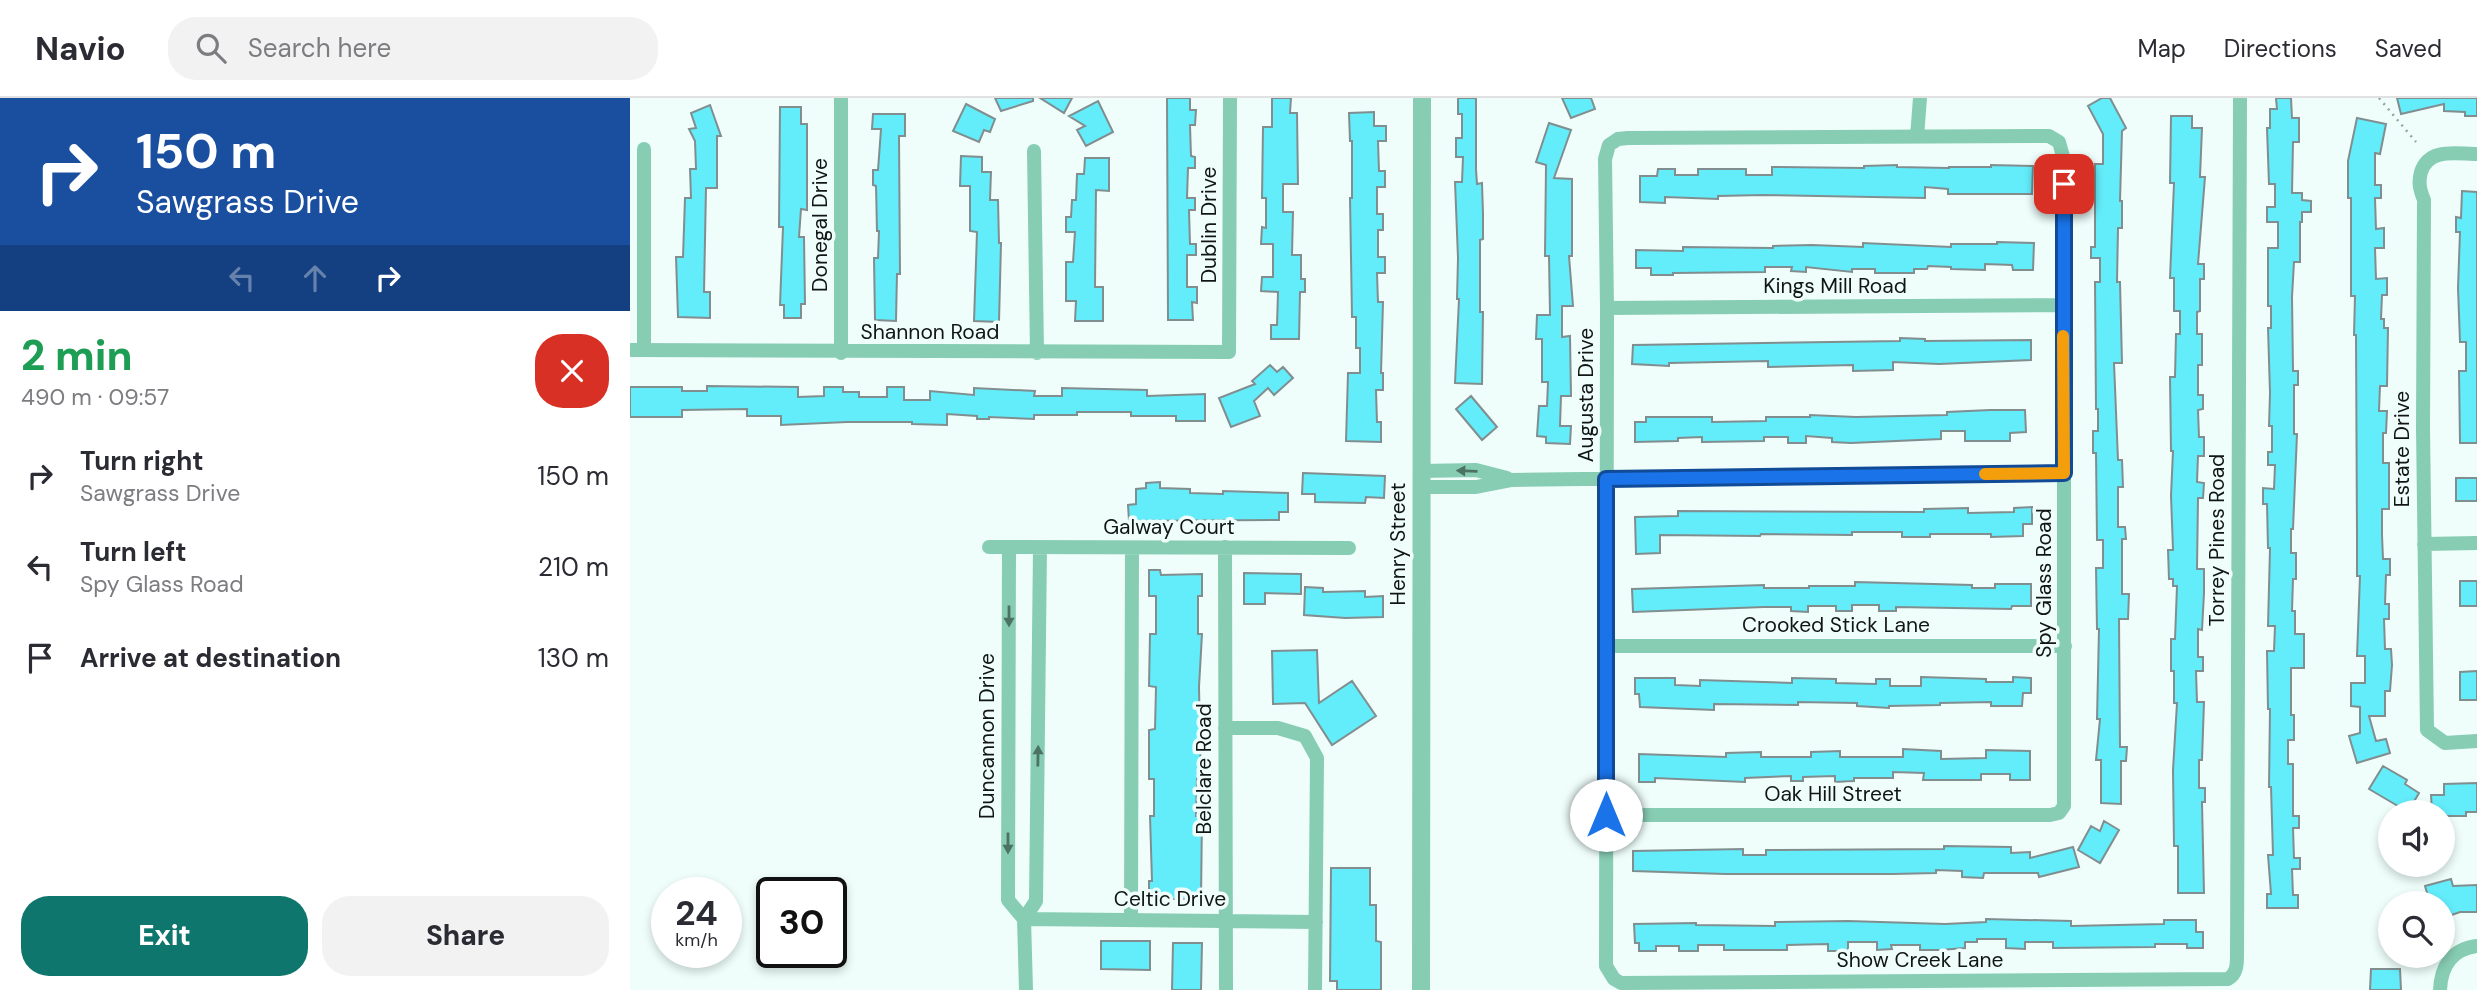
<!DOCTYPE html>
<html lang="en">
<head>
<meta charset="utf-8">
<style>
	body { margin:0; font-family:"DM Sans",sans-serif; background:#f2f2f3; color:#2b2b33; height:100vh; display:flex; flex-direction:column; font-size:26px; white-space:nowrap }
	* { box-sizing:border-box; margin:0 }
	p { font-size:23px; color:#7c7c81 }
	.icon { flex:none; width:38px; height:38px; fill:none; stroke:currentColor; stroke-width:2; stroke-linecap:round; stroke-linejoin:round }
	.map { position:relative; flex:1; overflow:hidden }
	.sheet { display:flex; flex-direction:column; background:#fff; width:630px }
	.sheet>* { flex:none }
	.top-card { background:#1a4fa0; color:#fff; overflow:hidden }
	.buttons { position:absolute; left:1748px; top:702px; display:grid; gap:14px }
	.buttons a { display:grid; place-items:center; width:77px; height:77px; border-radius:50%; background:#fff; box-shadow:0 4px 10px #0003; font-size:35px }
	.speed { position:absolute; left:21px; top:779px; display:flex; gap:14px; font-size:35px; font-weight:700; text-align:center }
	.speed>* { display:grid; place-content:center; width:91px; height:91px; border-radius:50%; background:#fff; box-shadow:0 4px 10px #0003; line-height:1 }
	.speed small { font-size:18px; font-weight:400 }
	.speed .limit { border:4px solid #111; border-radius:10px; background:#fff; color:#111 }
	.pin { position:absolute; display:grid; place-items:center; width:60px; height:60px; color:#fff; margin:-30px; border-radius:14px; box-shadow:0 4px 10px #0006 }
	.me { position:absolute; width:77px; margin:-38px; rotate:0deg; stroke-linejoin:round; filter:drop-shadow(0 0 5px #0008) }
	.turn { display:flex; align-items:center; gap:24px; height:147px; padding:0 21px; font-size:32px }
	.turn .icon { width:91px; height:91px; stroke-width:2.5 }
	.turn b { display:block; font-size:49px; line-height:60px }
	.lanes { display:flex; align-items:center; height:66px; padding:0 21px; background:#0003; justify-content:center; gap:35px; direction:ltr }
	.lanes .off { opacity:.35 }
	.round { display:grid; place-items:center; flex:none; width:74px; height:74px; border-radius:28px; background:#f2f2f3 }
	.overview { display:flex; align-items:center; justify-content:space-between; height:119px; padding:0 21px }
	h1 { font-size:42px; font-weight:800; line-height:52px; color:#1e9e55 }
	.cta { display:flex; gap:14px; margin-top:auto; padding:14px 21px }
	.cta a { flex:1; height:80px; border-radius:28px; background:#0f766e; color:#fff; font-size:28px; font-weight:800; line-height:80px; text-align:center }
	.cta a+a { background:#f2f2f3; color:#2b2b33 }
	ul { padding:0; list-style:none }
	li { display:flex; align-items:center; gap:21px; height:91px; padding:0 21px }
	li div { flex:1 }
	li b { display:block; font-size:26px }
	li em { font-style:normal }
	header { display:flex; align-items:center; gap:42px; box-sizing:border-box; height:98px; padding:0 35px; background:#fff; border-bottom:2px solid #e1e1e2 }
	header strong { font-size:33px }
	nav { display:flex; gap:38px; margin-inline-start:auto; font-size:24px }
	.search { width:490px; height:63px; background:#f2f2f3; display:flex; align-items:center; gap:18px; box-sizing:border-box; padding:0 24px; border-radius:28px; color:#7c7c81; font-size:26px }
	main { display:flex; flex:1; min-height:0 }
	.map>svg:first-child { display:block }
</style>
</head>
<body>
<header>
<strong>Navio</strong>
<div class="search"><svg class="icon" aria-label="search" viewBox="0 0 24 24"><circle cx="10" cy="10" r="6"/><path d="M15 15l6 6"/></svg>Search here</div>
<nav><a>Map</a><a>Directions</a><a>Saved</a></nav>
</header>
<main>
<section class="sheet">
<div class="top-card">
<div class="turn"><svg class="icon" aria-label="right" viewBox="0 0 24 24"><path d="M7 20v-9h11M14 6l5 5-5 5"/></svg><div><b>150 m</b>Sawgrass Drive</div></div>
<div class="lanes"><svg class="icon off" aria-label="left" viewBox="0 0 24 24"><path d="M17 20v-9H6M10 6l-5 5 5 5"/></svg><svg class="icon off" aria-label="ahead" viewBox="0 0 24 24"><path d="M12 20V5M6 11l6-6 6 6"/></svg><svg class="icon" aria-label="right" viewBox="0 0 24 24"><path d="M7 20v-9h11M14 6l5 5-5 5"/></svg></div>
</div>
<div class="overview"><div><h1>2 min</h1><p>490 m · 09:57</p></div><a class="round" style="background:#d93025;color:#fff"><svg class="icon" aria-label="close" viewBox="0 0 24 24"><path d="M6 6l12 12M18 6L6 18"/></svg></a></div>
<ul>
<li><svg class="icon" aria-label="right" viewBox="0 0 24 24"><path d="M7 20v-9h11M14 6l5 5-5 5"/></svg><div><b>Turn right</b><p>Sawgrass Drive</p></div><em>150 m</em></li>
<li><svg class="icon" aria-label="left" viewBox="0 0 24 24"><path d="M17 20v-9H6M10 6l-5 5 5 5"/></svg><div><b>Turn left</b><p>Spy Glass Road</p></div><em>210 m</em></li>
<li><svg class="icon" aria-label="arrive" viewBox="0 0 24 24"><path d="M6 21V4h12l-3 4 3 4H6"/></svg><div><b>Arrive at destination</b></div><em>130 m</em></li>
</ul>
<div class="cta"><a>Exit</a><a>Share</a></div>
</section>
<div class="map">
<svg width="1847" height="892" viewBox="0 0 1847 892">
	<rect width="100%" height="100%" fill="#effefb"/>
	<path fill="#63ecfa" stroke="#818e8f" stroke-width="2" d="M365,0h38v3l-32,10z
		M410,0h32l-8,15z
		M537,0h23v12h6l-1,15h-5l1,31 4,1v11h-7l-1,30h8v12h-6l1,34h6v11h-9v32h10v16l-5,-1 1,18h-25z
		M642,0h19l-1,15h7l1,71h-15v28h10l-1,43h9v24h4v13h-5l-1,47h-28v-14h6l1,-33 -17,-1 1,-14h11v-33h-12l1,-17 4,1v-30h-4l1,-71h9z
		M828,0h18v71l1,15 5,-1 1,31v25l-3,1v72h3l-1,72 -27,-1 4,-84h-2l1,-41 -3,-76h7l1,-25h-7v-19h6v-24h-4z
		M932,0h29l4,11 -24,9z
		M1472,0h8l16,30 -4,3 -2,70h2v27h-4l-1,54h3l2,81h-8l4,97h4l1,27h-5v40h7l1,12h-4v55h7l-1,25h-9l1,128h7l-1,14h-5v43l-20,-1v-43h-5l4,-41h-3l2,-90h-2l-1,-61h7v-28h-6l-1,-87h-3v-22h5v-22h-2l-1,-127h5v-24h-9v-11h4v-83h8v-30l-15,-28z
		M1646,0h15l1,20h7v24h-6l-1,51h10v7l9,1v11h-9v10h-2v40h-6l-2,35 1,74h5v14h-4v49h3l-4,95h-2v24h5v26h-3l-1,32h3v23h9v34h-13v47h3v25h-6v24h5v52h6v12h-6l1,30h6v11h-8l1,26h5v13h-31v-14h4l-3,-39h5l-2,-68h-2l1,-78h-2l-1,-58h7l1,-25h-7l2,-78h-2l-1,-44h-4v-16l11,1 1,-24h-7v-13h4v-26h-3l1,-33 -2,-65h3v-22h-3v-58h10v-26h-11v-15h8v-23h-6l-2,-56h3v-19h7z
		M1767,0h80v18h-12v-4l-21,-1v-7l-43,10z
		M468,3l15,31 -27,14 -9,-16 8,-4 -16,-10z
		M336,6l29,15 -5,13 -6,-2 -5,12 -26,-11z
		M80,7l11,31h-4v52h-11l-2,104h6v26l-32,-1 -2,-60h7l2,-59h6l-1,-29h6l-1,-28 -6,-12 7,-1 -5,-15z
		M150,9h21v17h6v86l-6,-1 -2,28h5l1,67h-4v14h-17v-13h-4l3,-78h-4z
		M744,14v14h12v15h-8l1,30h6v16h-8v27h6v16h-5v27h7v16h-8l1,29h5l-2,71h2v17h-7l1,32h4v20l-35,-1 2,-68h12v-25h-4v-31h-4l-2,-119h2v-57h-2l-1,-28z
		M243,16h32v22h-6l1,138h-3l-1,47 -21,-1 -1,-62h4l1,-27h-2l-1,-45 -3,-1v-15h5l3,-41h-9z
		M1541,18h21v12h10l-2,49h5l-7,87h6v15h-4v32l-3,1v22h5v31h-4v30h5v14l-5,1 1,27h5v19h-6l-1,26 7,1 -1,15h-5l-1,71h7v24l-2,37 -4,-1v28h5v14h-7l1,31h7l-2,58h-3v28h6v14h-3l2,91h-26v-47h-4l-1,-76 4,-67h-3v-32h-3v-32h4l2,-53h-4v-7h-4l-1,-29h5l-2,-54 2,-45h-2l-1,-74h5l1,-43h4v-23h-6v-33h-4l4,-95h-4z
		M1727,20l29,6 -6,30 -5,-1v32h6v13h-6l1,31 8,-1v20h-9l1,31 11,-1v17h-5l-1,24h3v9h4l-1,58h-7l-1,25h8l-1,22h-3v30h6v46h-7v26l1,24h7v16h-4l-1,29h4v15h-5l1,30h6l1,16 -2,26h-5v25h-16l7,25 10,-2 4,14 -33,10 -8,-27 11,-3v-26l-9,-1v-23h14v-27h-8l3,-80h-3v-40l-1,-201h-2l1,-39h-4v-98h-3v-37z
		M919,25l22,7 -17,48 18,1v77h-3l4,50h-11v31l8,-1 1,60h-10l-1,30h11l-1,18 -24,-1v-6l-9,-1 2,-30h8l1,-24h-6v-43h-6l1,-24h13l-1,-59h-4l1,-91 -10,-3z
		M331,58l21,1v15h9l-1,28h8l1,43h2l-2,79 -25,-1 3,-89 -7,-1v-45h-10z
		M455,60h24v33l-13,-1 -1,97h8v34h-28l1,-20h-10v-39h7l2,-30h-9v-15h5l1,-17h4l1,-26h7z
		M1267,67v2l52,1v-1h42v-2l42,1 -1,28h-84v-5l-23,-2v11l-162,-3 -45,1v3l-53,-2v6l-25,-1v-26h17l1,-7h17v6h23v-6h48v6h26v-8l92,1v-2z
		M1832,93l15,1v251h-17l-1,-72h7v-29h-6l-2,-54 2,-56h-4v-15l5,1z
		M1367,144l37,1 -1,27h-20l-1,-5 -27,-1v6l-34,-1v-2l-23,-1 -1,3h-13v4h-39v-4h-23v3l-46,-5v5l-15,-1 1,-4h-27v5l-92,1v2h-22v-7h-15v-18l47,1v-4l90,1v-2l39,-1 51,2v-4l88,4v-3h46z
		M1270,240l25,1v2l106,-1v20l-92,4 -46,-2v8l-40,1v-6l-85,2v-6l-99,2v3l-37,-2 1,-19 267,-4z
		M640,267l7,7 6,-5 10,11 -19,17 -6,-7 -14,13 6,15 -29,11 -12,-29 36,-14 -3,-3z
		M77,288l91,1v10l26,-1v-9h19v5h16v5h28v-10h17v13h26v-9l44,4v-7l61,3 -1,5h28v-8l85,2v6l58,-2v27h-29v-5h-45v-4h-54v3h-43v4l-45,-2v2h-12v-3l-30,-2v11l-35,-1v-2h-65l-66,3v-9h-34v-7l-65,1v7h-52v-30h52v4h25z
		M841,298l26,31 -15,13 -26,-31z
		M1360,312h35l1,22 -16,1v8h-45v-10h-24v8l-90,4 -19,-1v-4l-26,-2v7h-18v-6h-24v4l-62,1v-5l-24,1v3l-43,1v-20h11v-5h66v5l54,-1v-4h44v-2l46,2 91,-2v-3z
		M673,375l82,3 -1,22 -18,-1 -1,6 -50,-1v-8h-13z
		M1826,380h21v23h-21z
		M530,384v6l30,1v4l33,1v-3l65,2v19h-9v8l-150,1 -1,-16 8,-1v-15l10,-1v-5z
		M1402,409v17h-9v12l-32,1v-3h-61v3h-28v-5h-50v3l-91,-1 -1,2 -100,-1v18l-24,1 -1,-37 43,-1v-5l246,1v-3l44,-1v5l46,-1v-4z
		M519,472h11l1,5 41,-1v22h-4v38h4l-3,53 2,92h-4l-1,37h6l-1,83h-52v-18h3l-2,-65h4v-37h-5v-49l6,-1 1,-42 -7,-1 1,-52h6v-38h-7z
		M614,475l57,1v20l-36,-1v11h-21z
		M1830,483h17v25h-17z
		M1225,484l117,3v3h23v-4h36v22h-19l-1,3 -115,-2v4h-17v-6h-27v6h-16v-5h-28v6l-17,-1v-4h-27l-131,5 -1,-23 132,-4v3h45v-2h46z
		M675,489l18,1v4l42,-1v6l18,-1v21l-38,1 -41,-3z
		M687,552l2,53 33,-22 24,35 -44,29 -27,-42 -32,1 -1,-53z
		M1847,573v29h-17v-28z
		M1291,579l65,2v3h27v-5l18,1v15h-8l-1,13h-31v-4l-51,1v2l-51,1v2l-32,-2v-3l-59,-1v3l-84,-1v6l-74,-3 -1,-13h-4v-16h40v7l25,1v-6l92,3v-5l44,1v4l40,1v-5h14v7h31z
		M1273,651l38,2v8l45,-1v-8l44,1v29h-20v-6h-29v6h-58l1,-7 -31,-1v6h-39v3l-19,1v-6l-32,1v4h-12v-5l-46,2v4l-90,-4v4h-16v-28l87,3v-4l35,-1v5h50v-5l29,-1v6h63z
		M1753,668l24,14 -2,4 14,9 -11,19 -39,-23z
		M1847,685v29h-11v4h-23v-4h-11l-1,-17h13v-11z
		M1474,723l15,9 -19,33 -22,-13 13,-24 9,5z
		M1314,748l67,1v6l19,-1v6l43,-11 6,20 -40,10 -1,-4h-54l-1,5 -21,-1v-6l-26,-1v3l-43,1h-168l-92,-3v-20l110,-2v6h23v-5l178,-1z
		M701,770h39v37h6v36l5,1v48h-44v-9h-7z
		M1821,781l2,7 24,-1v27h-17l-17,6v-15h-13l-5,-17z
		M1356,821l85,2v5l93,-2v-4h32v12h7v16h-16v-4h-32v3l-102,1v-6h-28v7l-19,-1v-9h-29v3h-12v6l-25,2h-20v-5h-29l1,4 -15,1v-8h-29v9h-20v-7l-41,1v5h-63v-5h-26v6h-19v-5h-23v5h-17v-8h-4l-1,-19 62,-1v2l79,1v-4l73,-1 97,3 41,-2z
		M471,843h49v29l-49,-1z
		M543,845h29l-1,47h-29z
		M1741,871h29l1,21h-31z"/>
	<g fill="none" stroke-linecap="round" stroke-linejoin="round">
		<path stroke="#97a2a0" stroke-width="2.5" stroke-dasharray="2 5" stroke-linecap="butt" d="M1749,0l37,44"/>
		<path stroke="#87cdb3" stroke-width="14" d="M1287,39l3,-39
			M404,53l3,202
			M1847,56c-20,0 -48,-7 -56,18 -3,11 -1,18 3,28l-1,228 4,302 18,13 32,-2
			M977,210l456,-3
			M0,252l599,2 1,-254
			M14,252v-201
			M211,255v-255
			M791,373l55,-1 31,8
			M791,389h55l36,-7 552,-7
			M1794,446l53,-1
			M359,449l360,1
			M379,449l-1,353 16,19
			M595,449l1,443
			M977,548h458
			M595,630h53l27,8 12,22 -2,232
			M976,717h444l9,-2 5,-7v-646l-5,-18 -10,-6 -421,2 -10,1 -9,6 -4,14 2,149 -1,658 8,13 7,4 607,-4c9,-5 9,-15 9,-24l3,-857
			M394,821l292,3
			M501,822l1,-372
			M396,892l-2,-71 12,-18 4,-353
			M1810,892c1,-24 12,-41 37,-44"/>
		<path stroke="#87cdb3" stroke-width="18" d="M791,892l1,-892"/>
	</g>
	<defs><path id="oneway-solid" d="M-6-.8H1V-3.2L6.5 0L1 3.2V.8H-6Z" transform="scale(1.75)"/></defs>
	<g fill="#4c7264">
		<use href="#oneway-solid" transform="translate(837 373) rotate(-178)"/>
		<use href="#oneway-solid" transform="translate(379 518) rotate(90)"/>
		<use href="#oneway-solid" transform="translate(408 658) rotate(-89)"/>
		<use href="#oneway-solid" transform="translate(378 745) rotate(90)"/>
	</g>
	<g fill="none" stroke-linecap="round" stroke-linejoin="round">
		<g stroke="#114b97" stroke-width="18">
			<path id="route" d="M976,717v-336l458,-6v-289"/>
		</g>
		<use href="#route" stroke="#1a73e8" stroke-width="12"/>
		<path stroke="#f59e0b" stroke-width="12" d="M1355,376l79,-1 -1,-137"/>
	</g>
	<g text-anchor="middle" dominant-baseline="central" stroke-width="7" stroke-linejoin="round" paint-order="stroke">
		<g font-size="21" fill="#111615" stroke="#effefb">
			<text transform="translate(190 127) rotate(-90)">Donegal Drive</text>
			<text transform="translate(579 127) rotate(-90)">Dublin Drive</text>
			<text x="1205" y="188">Kings Mill Road</text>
			<text x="300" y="234">Shannon Road</text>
			<text transform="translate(956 297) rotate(-90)">Augusta Drive</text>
			<text transform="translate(1772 351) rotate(-90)">Estate Drive</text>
			<text x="539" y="429">Galway Court</text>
			<text transform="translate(1587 442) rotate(-90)">Torrey Pines Road</text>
			<text transform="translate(768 446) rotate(-90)">Henry Street</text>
			<text transform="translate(1414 485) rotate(-90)">Spy Glass Road</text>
			<text x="1206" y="527">Crooked Stick Lane</text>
			<text transform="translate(357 638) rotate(-90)">Duncannon Drive</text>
			<text transform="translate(574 671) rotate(-90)">Belclare Road</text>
			<text x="1203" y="696">Oak Hill Street</text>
			<text x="540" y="801">Celtic Drive</text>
			<text x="1290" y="862">Show Creek Lane</text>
		</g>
	</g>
</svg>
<div class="buttons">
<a><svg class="icon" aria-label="sound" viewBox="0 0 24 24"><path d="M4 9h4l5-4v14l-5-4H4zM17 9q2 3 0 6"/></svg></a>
<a><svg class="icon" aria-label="search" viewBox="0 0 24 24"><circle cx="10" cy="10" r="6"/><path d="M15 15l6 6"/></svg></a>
</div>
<div class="speed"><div>24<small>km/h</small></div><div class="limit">30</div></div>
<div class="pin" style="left:1434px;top:86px;background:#d93025"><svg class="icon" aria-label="arrive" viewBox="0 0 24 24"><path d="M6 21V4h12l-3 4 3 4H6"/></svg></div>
<svg class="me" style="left:976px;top:717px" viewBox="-20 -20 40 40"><circle r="19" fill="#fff"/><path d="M0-13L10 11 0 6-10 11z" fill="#1a73e8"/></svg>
</div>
</main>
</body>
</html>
